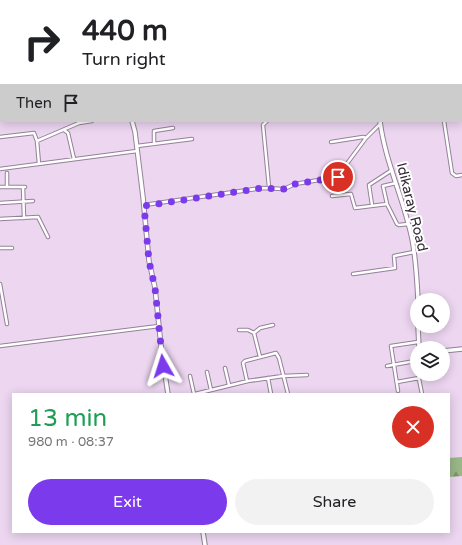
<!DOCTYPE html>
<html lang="en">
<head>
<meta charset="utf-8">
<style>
	body { margin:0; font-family:"Varela Round",sans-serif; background:#f2f2f2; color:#202124; height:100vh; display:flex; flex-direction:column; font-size:15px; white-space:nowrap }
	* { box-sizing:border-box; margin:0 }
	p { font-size:13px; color:#757577 }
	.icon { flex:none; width:22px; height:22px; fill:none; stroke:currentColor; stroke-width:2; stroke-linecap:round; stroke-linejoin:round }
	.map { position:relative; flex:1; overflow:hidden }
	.panel { position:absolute; left:12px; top:393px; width:438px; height:140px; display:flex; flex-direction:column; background:#fff; border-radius:0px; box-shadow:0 2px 10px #0003 }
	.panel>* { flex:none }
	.banner { position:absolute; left:0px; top:0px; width:462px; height:122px; box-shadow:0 2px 10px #0003; background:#fff; color:#202124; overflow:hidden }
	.fabs { position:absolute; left:410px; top:293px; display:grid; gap:8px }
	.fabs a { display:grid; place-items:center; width:40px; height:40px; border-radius:50%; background:#fff; box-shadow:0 2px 10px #0003; font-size:20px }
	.pin { position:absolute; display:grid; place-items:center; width:34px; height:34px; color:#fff; margin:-17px; border:2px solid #fff; border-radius:50%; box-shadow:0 1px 4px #0007 }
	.me { position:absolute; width:44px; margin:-22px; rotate:354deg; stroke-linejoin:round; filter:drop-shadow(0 0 3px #0008) }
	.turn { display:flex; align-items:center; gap:14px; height:84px; padding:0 16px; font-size:18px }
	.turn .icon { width:52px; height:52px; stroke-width:2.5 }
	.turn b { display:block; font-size:28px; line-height:34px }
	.then { display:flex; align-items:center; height:38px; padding:0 16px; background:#0003; gap:8px; font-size:15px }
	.round { display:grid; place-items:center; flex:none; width:42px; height:42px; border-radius:21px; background:#f2f2f2 }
	.head { display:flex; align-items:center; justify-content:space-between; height:68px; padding:0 16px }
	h1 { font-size:24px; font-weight:600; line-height:30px; color:#1e9e55 }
	.button { display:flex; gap:8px; margin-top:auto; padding:8px 16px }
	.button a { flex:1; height:46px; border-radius:24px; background:#7c3aed; color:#fff; font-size:16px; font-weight:600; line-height:46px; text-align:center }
	.button a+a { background:#f2f2f2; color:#202124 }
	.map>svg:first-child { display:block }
</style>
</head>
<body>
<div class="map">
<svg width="462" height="545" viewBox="0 0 462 545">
	<defs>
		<pattern id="forest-firs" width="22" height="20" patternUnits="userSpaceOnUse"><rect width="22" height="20" fill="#9ab788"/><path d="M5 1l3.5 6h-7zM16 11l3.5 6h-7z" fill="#7e9570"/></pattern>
	</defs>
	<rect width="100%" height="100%" fill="#ecd6f0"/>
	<path fill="url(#forest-firs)" d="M462,457v19l-13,1v-19z"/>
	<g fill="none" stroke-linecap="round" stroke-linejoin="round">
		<g stroke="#958199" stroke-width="4.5">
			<path id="street" d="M169,0v1
				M178,0v1
				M204,0l1,1
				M231,0v1
				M97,1l4,-1
				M316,1l5,-1
				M340,1v-1
				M417,1l9,-1
				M0,36l1,8
				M461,38l1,-1
				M0,75h1
				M267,121l-4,4 6,62
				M444,121l8,52 4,3 6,-1
				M64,130l4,3 6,26
				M0,137l34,-4 3,8 2,23
				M37,141l42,-18 13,-2
				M331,142l32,-5 3,1
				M154,144v-13l19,-3
				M137,146l55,-7
				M0,169l137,-18
				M7,173v14
				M337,177l29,-39 14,-14
				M396,183l-13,3 4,18 10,20 2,1 9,-1
				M0,187h25
				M23,187l1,31
				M332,196l19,-2 4,14 32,-4
				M0,203l33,-2
				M144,205l118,-17 22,1 11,-5 42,-7 -3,6
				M372,205l-3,-20 23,-15
				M0,219l38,-2 10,20
				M0,248h12
				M353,274l42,-6 -1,-12 20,-4
				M0,284l7,40
				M239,330h9l6,3
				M0,346l159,-20
				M417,354l-2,7 2,8
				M260,357l-6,-24 6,-5 13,-3
				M387,366l28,-5
				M225,368l4,17
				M207,372l4,18
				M418,374l4,20
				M190,376l4,18
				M268,378l3,16
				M247,381l-4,-18 2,-2 31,-8 3,5 9,36
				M397,382l22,-4
				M398,391l-7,-45 27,-4
				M195,394l53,-13 35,-5 24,-1"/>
		</g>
		<g stroke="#958199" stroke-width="5.5">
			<path id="secondary" d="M111,0v1
				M358,0l1,1
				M129,1l4,-1
				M132,121l3,11 8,65 6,64 6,27 7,67 6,39
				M380,121c5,41 24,78 32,118 4,20 5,41 6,61
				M418,326l1,22
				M443,351l19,-2
				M203,532l2,13"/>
		</g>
		<use href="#street" stroke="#fff" stroke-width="2.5"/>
		<use href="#secondary" stroke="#fff" stroke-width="3.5"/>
	</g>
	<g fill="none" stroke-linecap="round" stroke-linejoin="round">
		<path stroke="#7c3aed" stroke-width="7" stroke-dasharray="0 12.6" d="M163,366l-8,-78 -6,-27 -5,-55 118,-18 22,1 11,-5 43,-7"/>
	</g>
	<g text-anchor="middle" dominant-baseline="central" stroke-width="4" stroke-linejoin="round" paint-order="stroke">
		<g font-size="14" fill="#322a34" stroke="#fff">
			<text transform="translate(412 207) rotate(76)">Idikaray Road</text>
		</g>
	</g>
</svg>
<div class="fabs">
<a><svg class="icon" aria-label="search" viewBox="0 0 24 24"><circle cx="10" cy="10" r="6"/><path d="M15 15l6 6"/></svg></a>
<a><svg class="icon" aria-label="layers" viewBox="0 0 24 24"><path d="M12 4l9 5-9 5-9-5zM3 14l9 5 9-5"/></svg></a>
</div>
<div class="pin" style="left:338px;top:177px;background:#d93025"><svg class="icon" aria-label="arrive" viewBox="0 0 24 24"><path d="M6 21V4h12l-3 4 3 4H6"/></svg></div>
<svg class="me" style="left:163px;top:366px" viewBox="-20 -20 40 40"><path d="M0-17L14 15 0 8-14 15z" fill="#7c3aed" stroke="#fff" stroke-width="4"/></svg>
<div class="banner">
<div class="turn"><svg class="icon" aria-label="right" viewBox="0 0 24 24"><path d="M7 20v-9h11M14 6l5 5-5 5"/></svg><div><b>440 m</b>Turn right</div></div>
<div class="then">Then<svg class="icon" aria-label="arrive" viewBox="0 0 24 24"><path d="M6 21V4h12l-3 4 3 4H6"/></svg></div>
</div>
<section class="panel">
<div class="head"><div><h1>13 min</h1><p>980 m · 08:37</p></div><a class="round" style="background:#d93025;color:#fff"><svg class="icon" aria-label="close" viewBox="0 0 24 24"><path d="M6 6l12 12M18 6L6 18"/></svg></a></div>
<div class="button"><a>Exit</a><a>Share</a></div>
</section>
</div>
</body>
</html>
